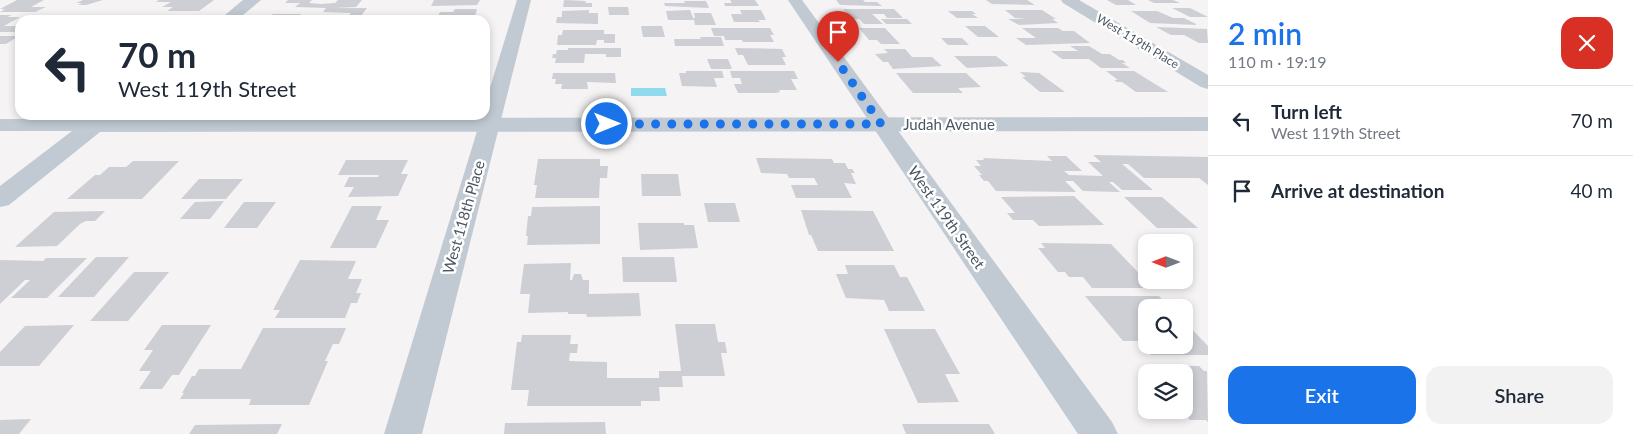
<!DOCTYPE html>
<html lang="en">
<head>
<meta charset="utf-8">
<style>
	body { margin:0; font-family:Lato,sans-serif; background:#f2f2f3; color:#1f2937; height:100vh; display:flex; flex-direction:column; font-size:19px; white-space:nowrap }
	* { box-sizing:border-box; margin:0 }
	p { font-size:16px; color:#747a83 }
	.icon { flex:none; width:28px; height:28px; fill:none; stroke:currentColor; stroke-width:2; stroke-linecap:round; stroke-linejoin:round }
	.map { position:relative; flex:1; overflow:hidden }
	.sheet { display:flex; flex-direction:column; background:#fff; width:425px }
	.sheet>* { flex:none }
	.hud { position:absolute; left:15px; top:15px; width:475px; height:105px; border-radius:15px; box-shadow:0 2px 8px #0003; background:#fff; color:#1f2937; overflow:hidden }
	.needle { width:32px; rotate:270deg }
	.controls { position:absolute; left:1138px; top:234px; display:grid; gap:10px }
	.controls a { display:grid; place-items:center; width:55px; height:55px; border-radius:10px; background:#fff; box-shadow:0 2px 8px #0003; font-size:25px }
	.pin { position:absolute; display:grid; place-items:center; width:42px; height:42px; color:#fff; margin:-51px -21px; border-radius:50% 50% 50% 0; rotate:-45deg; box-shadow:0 0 5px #0007 }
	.pin .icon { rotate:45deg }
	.me { position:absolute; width:55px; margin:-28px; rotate:90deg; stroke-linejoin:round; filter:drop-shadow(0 0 4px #0008) }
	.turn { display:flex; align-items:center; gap:18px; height:105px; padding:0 20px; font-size:22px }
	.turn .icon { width:65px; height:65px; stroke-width:2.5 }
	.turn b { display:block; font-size:35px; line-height:42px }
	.round { display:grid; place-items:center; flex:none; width:52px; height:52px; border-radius:15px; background:#f2f2f3 }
	.overview { display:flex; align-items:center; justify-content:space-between; height:85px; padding:0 20px }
	h1 { font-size:30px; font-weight:600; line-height:38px; color:#1a73e8 }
	.action { display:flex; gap:10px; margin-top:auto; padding:10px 20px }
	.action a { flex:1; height:58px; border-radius:15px; background:#1a73e8; color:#fff; font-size:20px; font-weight:600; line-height:58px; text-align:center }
	.action a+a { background:#f2f2f3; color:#1f2937 }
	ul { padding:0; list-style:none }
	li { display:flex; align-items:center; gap:15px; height:70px; padding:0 20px; border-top:1px solid #e0e1e3 }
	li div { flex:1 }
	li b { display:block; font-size:19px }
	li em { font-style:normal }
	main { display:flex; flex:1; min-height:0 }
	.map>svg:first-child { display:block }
</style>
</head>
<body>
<main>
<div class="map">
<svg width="1208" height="434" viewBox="0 0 1208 434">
	<rect width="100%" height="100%" fill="#f5f3f3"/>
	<path fill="#90daee" d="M631,88h34l2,8h-36z"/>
	<path fill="#cdcfd5" d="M17,0h27l-13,7h15l-11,5h-35l5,-3h-5z
		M83,0h20l-17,5h-8l4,-2h-6z
		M159,0h55l-15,11h-32l6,-4h-11l9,-5h-15z
		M288,0h24l-3,3 12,1 14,-1 3,-3h24l-6,7 -22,1h33l-7,9h-12l3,-4 -28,-1 3,-4 -31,-1 5,-4h-15z
		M434,0h46l-3,5 -46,1z
		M564,0l22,1 -1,2h7v4h-29z
		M730,0h25l4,6h-34l-1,-3h8z
		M836,0h27l2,2h12l5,4 -42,-1z
		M986,0h41l8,5 -43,-1z
		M1107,0h21l8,5h-20z
		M1148,0h25l7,3h-26z
		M684,1h22l3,7 -44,-2 -1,-3h21z
		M608,7h20l1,8h-20z
		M1172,8h18l18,9h-18z
		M455,9h22l-3,11h-38l4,-8h13z
		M843,9h51l9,9h-16l-3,-4h-12l11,10h-19l-5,-5h-7l-3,-4h-4l-1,-2h3z
		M589,10v3h9v11l-42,-1 1,-6h5v-6z
		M690,10l3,8h2l-1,-5h17l5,12h-21l-1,-5h-26l-2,-9z
		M740,10h21l5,10h-8l2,2h-26l-3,-8h11z
		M1005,10h37l14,9h-4l6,4 -39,2 -11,-6h19l-12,-1z
		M948,11h24l4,3h-4l6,4h-21z
		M1131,11h26l16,7h11l14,7 -48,-2z
		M273,14h28l-3,3h14l-3,3h-43z
		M0,15h12l-5,2h13l-16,9h16v6h-20z
		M164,16h14l-5,4h-15z
		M96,18h28l-3,2h-29z
		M881,19h26l5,5h-26z
		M641,26h21l3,11h-22z
		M965,26h20l14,11h-21z
		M1156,27l51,2 1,14h-9l-15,-8h-13z
		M711,28h59l4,7h-4l4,7h-31l-1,-2h-17l-1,-4h-10z
		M859,28h26l15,16h-19l-4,-4h-8z
		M1022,28h36l5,3h11l16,12 -64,2 -10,-7h20z
		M563,30h41v4h11v9h-11v-3h-7l-1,5h-39l1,-10h4z
		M0,36h19l-13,8h-6z
		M700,37h21l3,9h-49l-1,-7h27z
		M941,38h21l7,7h-21z
		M1070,46h19l13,8h8l9,6h4l3,3h-4l8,5h-29l-12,-9h-27l-11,-8h27z
		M568,48h53v9h-15v-3h-21l-1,9h-29l1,-5h-4l1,-4h3l1,-4h11z
		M735,48l47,1 4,8h-4l4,8h-38l-5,-10h-5z
		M884,49h21l7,8h20l10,9 -49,3 -5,-7h-5l-8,-8 13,-1z
		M954,56h42l13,10 -42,2z
		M707,59h21l4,10h-21z
		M686,71h36l2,7h-10l3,9 -35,-1 -3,-13h7z
		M730,71h64l4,8h-7l6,11h-18l1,2 -4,1h-38l-4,-9h8l-2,-6h-8z
		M1106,71h28l34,21h-32l-14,-10h-5l-3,-2h4z
		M1020,72l19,1 26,19h-25l-18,-15h4z
		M553,73h62l1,10 -29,-1 1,7h-27l1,-5h-7l1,-5h-4z
		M896,73h70l15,14 -23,1 5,5h-50z
		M1093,155l115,2v28l-9,-7h-55l-16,-14h-6l31,26h-31l-9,-8h-4l11,10 -37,-1 -10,-10h-8l11,11 -80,-1 -8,-10h-4l-5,-6h3l-8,-9h7l-5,-6h8l-1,-2 69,3 -5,-5h19l16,15h-18l5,4 34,1 -15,-14h13z
		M756,158l76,1 2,4h11l3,6h4l3,4h-4l5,11 -12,-1 8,15h-56l-5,-13h27l-4,-7h-25l-2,-4 -26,-1z
		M538,159h62v7h8l-1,12h-7l-1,20h-64l2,-13h-3z
		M346,160h62l-7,14h7l-10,22 -50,1 6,-10h-10l5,-10h29l1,-2h-41z
		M133,161h46l-37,38h-75l28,-24h5l9,-8h17z
		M641,174h37l3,22h-39z
		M199,179h44l-17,20h-45z
		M1074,196l30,29 -65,1 -6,-6h-20l-6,-7h8l-14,-16z
		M1124,197h38l36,31h-41z
		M224,201l-14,18h-30l15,-17z
		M244,202h32l-19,26h-33z
		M704,203h31l5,19h-32z
		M352,206h30l-6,14h13l-13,28h-46z
		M600,206v38l-73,1 1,-9h-2l2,-20h3l1,-9z
		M801,210l72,1 21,40h-76l-7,-16h-2z
		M105,211l-10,10h-9l-6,3 -23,22 -42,1 39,-35z
		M638,223h46v2h10l4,23 -58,2z
		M1041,243l70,1 42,44h-61l-9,-11h-14l-4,-5h-7l-20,-24h7z
		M96,257h33l-35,40h-36z
		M622,257h52l3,25h-54z
		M46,258h41l-40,40h-36l19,-18h-5l-25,24v-44l43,1z
		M300,260l56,1 -8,18h14l-6,14h5l-4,10h-6l-6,15h-70l5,-8h-7z
		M571,263l-1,17h2l2,-6h7l2,6h6v14l50,-1 2,23 -54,1 -1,-3h-18v-2l-40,1 2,-19h-10l4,-30z
		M845,265h49l6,12h7l18,34h-36l-5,-11 -38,-2 -10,-24h12z
		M134,272h35l-41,49h-38z
		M1085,296h74l11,12h-24v37h38v-24l24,25v9h-57l-12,-14h-16z
		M675,324h40l3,18h7l2,11h-6l4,23h-43l1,11h-24l1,14h-19v5h-114l2,-16h-18l6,-48h4l1,-7h49l-1,9h8l-1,9h-7l-1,8 38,1v16h52v-7h22z
		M74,325l-35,41h-39v-14l25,-26z
		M162,325h49l-32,50h-7l-10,14h-23l12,-18h-12l14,-21h-9z
		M263,328h83l-7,16h-6l-8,17h3l-19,44h-60l2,-6h-71l4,-6h-2l10,-17h3l4,-7h42z
		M884,329h51l25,45h-15l14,28 -41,1z
		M1144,366h55l5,5h3l1,51 -2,-2h-16l-9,-10h3v-38h-34z
		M31,419l-12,15h-19v-14z
		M605,422l1,12h-102l1,-11z
		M282,424l-5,10h-88l6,-9z
		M902,424h87l6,10h-89z"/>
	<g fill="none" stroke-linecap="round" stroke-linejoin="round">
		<path fill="#c1cad2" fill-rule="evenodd" d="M517,0h14l-109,434h-38l98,-319h3v-11z
			M788,0h14l310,422 6,12h-40z
			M1061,0h18l129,75v14l-7,-2 -138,-84z
			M0,119h94l8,1 3,5 -3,5 -8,1h-94z"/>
		<path fill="#c1cad2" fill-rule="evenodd" d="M243,0h18l-24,20h-18z
			M93,115h25l-2,3 1092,-1v14l-1108,1 -91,73 -9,2v-21z"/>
	</g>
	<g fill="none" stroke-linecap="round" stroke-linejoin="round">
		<path stroke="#1a73e8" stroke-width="9" stroke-dasharray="0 16.2" d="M607,124h274l-43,-62"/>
	</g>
	<g text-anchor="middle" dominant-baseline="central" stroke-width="5" stroke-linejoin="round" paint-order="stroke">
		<g font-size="12" fill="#4a5661" stroke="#fff">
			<text transform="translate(1138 41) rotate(31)">West 119th Place</text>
		</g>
		<g font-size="15" fill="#4a5661" stroke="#fff">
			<text x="949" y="124">Judah Avenue</text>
			<text transform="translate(463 217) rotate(-74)">West 118th Place</text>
			<text transform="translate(947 217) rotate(55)">West 119th Street</text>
		</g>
	</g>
</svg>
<div class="controls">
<a><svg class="needle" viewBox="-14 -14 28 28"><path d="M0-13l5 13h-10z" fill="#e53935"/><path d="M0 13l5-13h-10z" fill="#747a83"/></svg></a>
<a><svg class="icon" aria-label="search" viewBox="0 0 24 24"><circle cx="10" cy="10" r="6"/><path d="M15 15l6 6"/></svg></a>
<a><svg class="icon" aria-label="layers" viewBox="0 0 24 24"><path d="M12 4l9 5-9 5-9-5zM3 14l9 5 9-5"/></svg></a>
</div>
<div class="pin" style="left:838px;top:62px;background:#d93025"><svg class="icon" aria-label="arrive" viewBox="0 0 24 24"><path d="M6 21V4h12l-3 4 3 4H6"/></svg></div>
<svg class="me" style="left:607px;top:124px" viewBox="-20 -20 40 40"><circle r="17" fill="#1a73e8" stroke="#fff" stroke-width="3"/><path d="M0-11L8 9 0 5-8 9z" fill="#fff"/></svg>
<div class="hud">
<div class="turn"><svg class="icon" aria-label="left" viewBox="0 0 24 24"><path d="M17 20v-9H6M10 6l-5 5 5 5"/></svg><div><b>70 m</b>West 119th Street</div></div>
</div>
</div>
<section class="sheet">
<div class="overview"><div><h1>2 min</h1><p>110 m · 19:19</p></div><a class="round" style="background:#d93025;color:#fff"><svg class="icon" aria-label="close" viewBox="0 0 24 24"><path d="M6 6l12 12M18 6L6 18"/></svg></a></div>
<ul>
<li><svg class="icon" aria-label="left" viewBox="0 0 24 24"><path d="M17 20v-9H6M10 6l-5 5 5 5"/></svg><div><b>Turn left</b><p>West 119th Street</p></div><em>70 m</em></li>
<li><svg class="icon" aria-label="arrive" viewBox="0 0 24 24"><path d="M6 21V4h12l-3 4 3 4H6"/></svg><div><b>Arrive at destination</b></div><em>40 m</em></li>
</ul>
<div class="action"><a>Exit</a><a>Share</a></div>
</section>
</main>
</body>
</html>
